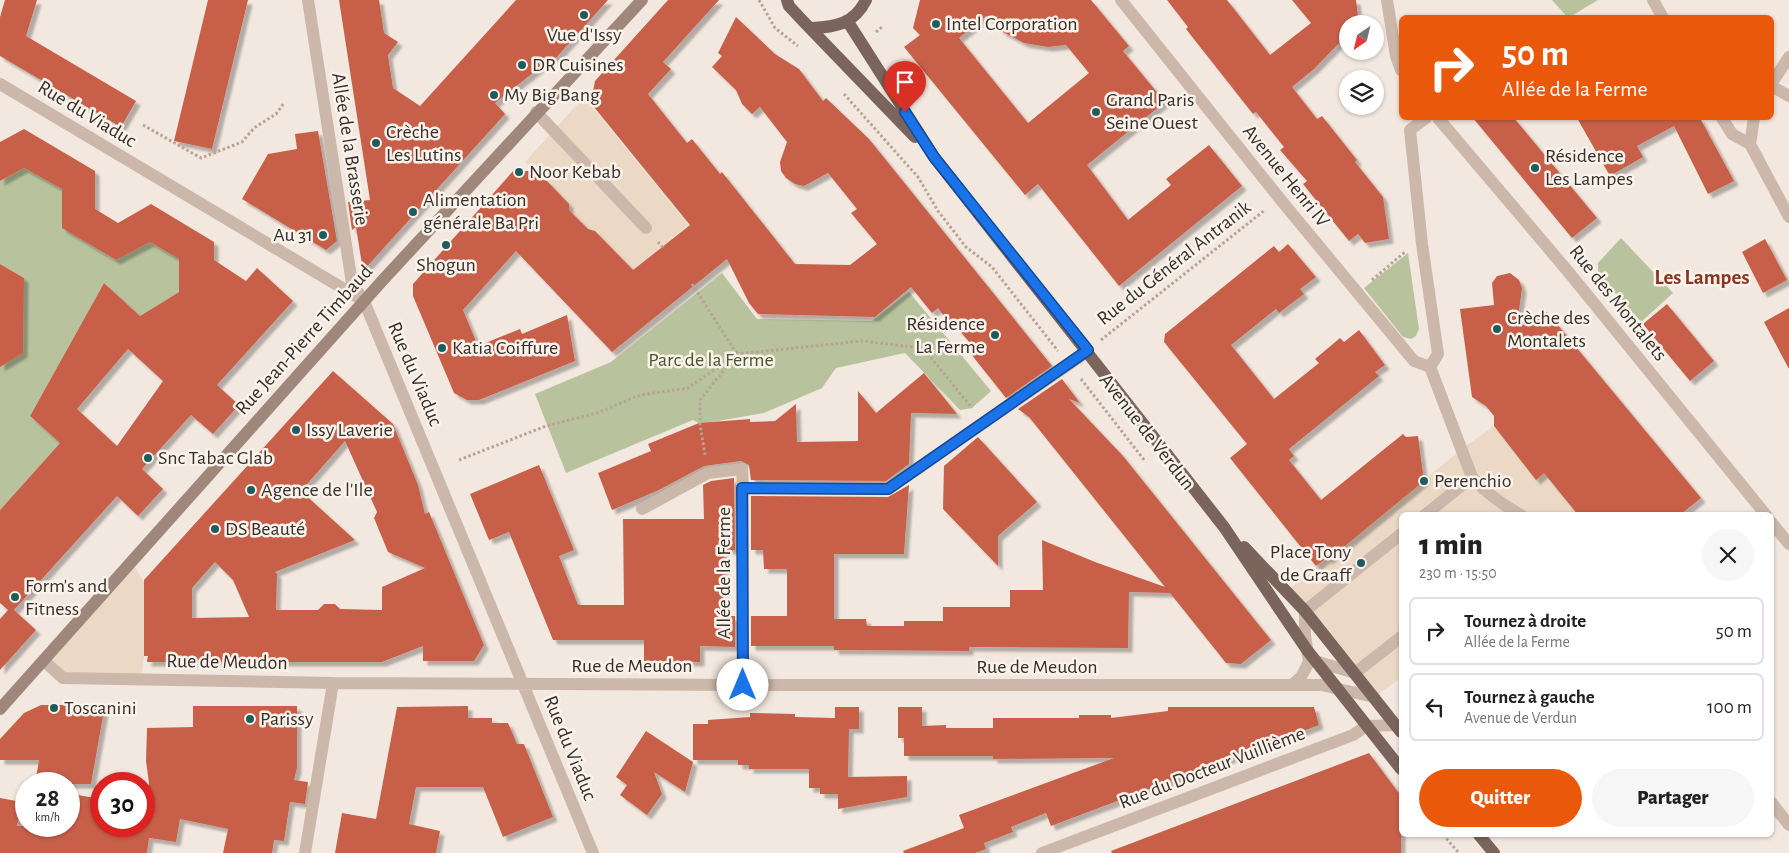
<!DOCTYPE html>
<html lang="fr">
<head>
<meta charset="utf-8">
<style>
	body { margin:0; font-family:"Alegreya Sans",sans-serif; background:#f6f6f6; color:#202124; height:100vh; display:flex; flex-direction:column; font-size:19px; white-space:nowrap }
	* { box-sizing:border-box; margin:0 }
	p { font-size:16px; color:#757577 }
	.icon { flex:none; width:28px; height:28px; fill:none; stroke:currentColor; stroke-width:2; stroke-linecap:round; stroke-linejoin:round }
	.map { position:relative; flex:1; overflow:hidden }
	.sheet { position:absolute; left:1399px; top:512px; width:375px; height:325px; display:flex; flex-direction:column; background:#fff; border-radius:8px; box-shadow:0 1px 4px #0004 }
	.sheet>* { flex:none }
	.hud { position:absolute; left:1399px; top:15px; width:375px; height:105px; border-radius:8px; box-shadow:0 1px 4px #0004; background:#ea580c; color:#fff; overflow:hidden }
	.needle { width:32px; rotate:215deg }
	.tools { position:absolute; left:1339px; top:15px; display:grid; gap:10px }
	.tools a { display:grid; place-items:center; width:45px; height:45px; border-radius:50%; background:#fff; box-shadow:0 1px 4px #0004; font-size:25px }
	.speed { position:absolute; left:15px; top:772px; display:flex; gap:10px; font-size:25px; font-weight:700; text-align:center }
	.speed>* { display:grid; place-content:center; width:65px; height:65px; border-radius:50%; background:#fff; box-shadow:0 1px 4px #0004; line-height:1 }
	.speed small { font-size:12px; font-weight:400 }
	.speed .limit { border:8px solid #d22; background:#fff; color:#111 }
	.pin { position:absolute; display:grid; place-items:center; width:42px; height:42px; color:#fff; margin:-51px -21px; border-radius:50% 50% 50% 0; rotate:-45deg; box-shadow:0 0 5px #0007 }
	.pin .icon { rotate:45deg }
	.me { position:absolute; width:55px; margin:-28px; rotate:0deg; stroke-linejoin:round; filter:drop-shadow(0 0 4px #0008) }
	.turn { display:flex; align-items:center; gap:18px; height:105px; padding:0 20px; font-size:22px }
	.turn .icon { width:65px; height:65px; stroke-width:2.5 }
	.turn b { display:block; font-size:35px; line-height:42px }
	.round { display:grid; place-items:center; flex:none; width:52px; height:52px; border-radius:26px; background:#f6f6f6 }
	.headline { display:flex; align-items:center; justify-content:space-between; height:85px; padding:0 20px }
	h1 { font-size:30px; font-weight:800; line-height:38px }
	.action { display:flex; gap:10px; margin-top:auto; padding:10px 20px }
	.action a { flex:1; height:58px; border-radius:30px; background:#ea580c; color:#fff; font-size:20px; font-weight:800; line-height:58px; text-align:center }
	.action a+a { background:#f6f6f6; color:#202124 }
	ul { padding:0; list-style:none }
	li { display:flex; align-items:center; gap:15px; height:68px; margin:0 10px 8px; padding:0 10px; border:2px solid #e0e0e0; border-radius:8px }
	li div { flex:1 }
	li b { display:block; font-size:19px }
	li em { font-style:normal }
	.map>svg:first-child { display:block }
</style>
</head>
<body>
<div class="map">
<svg width="1789" height="853" viewBox="0 0 1789 853">
	<defs>
		<filter id="shadow"><feDropShadow dx="4.5" dy="4.5" stdDeviation="1" flood-color="#0004"/></filter>
	</defs>
	<rect width="100%" height="100%" fill="#f3e8df"/>
	<path fill="#b8c39e" d="M1552,0h46l-30,18z
		M24,168l38,21 1,39 52,32 35,-18 29,17v33l-39,24 -36,-33 -74,133 30,27 -60,67v-143l24,-89 -24,-14v-83z
		M1621,238l52,55 -32,29 -43,-48v-11z
		M1408,253l11,76 -3,7 -5,3 -8,-2 -39,-49z
		M722,273l35,46 115,2 37,-29 82,99 -19,17 -12,2 -55,-57 -69,15 -14,20 -58,25 -64,11 -7,-4 -127,53 -31,-79 76,-32z"/>
	<path fill="#ebd9c6" d="M584,97l104,128 -58,47 -62,-63 1,-5 -44,-42z
		M1494,426l42,53 39,-31 -19,40 22,27h-177v163l-27,19 -87,-106 175,-142z
		M132,562l12,20v74l-3,23 -78,-1 -19,-17z"/>
	<path fill="#c86148" fill-rule="evenodd" filter="url(#shadow)" d="M5,0h32l-11,36 110,65 -15,26 -121,-71v-39z
		M208,0h40l-36,149 -38,-8z
		M339,0h40l5,33 14,9 -10,13 5,33 27,18 96,-106h92l-53,59 -2,-2 -58,46 10,11 -142,157 -7,-44 -4,3 -4,-28 22,-2z
		M668,0h51l-56,62 8,7 -23,25 39,49 5,-4 28,35 2,-2 73,92 55,1 27,-21 -26,-31 6,-4 -29,-36 -24,13 -9,-2 -9,-6 -5,-7 -1,-9 7,-20 -27,-35 -8,7 -10,-10 -6,-14 -24,-23 10,-11 -4,-3 18,-36 39,37 24,15 24,32 3,-3 43,41 183,227 -46,32 -35,-44 -1,-11 -16,-19 -3,2 -13,-18 -6,5 -21,-26 -36,30 -117,-3 -9,-11 -22,-44 -115,93 -96,-101 -53,59 15,36 42,-17 2,5 45,-19 8,46 -96,39h-12l-13,-7 -41,-97v-12l100,-113h19l9,8 6,2 22,23v6l19,19 7,2 38,39 57,-45 -96,-118 -2,-11 3,-15z
		M920,0h171l38,46 -6,5 42,51 -78,63 41,55 43,-35 -5,-6 43,-34 33,41 -123,100 -81,-102 -13,11 -121,-148 16,-12 -7,-7zM986,16l17,16 21,11 24,4 18,-2 23,28 -61,50 -69,-85z
		M1167,0h60l43,55 41,-32 -19,-23h64l3,24h-11v10l-34,35 -22,18 25,32 5,-3 35,44 -2,2 28,35 6,42 -24,4 -7,-9 -9,7 -46,-57 4,-3 -27,-31 4,-3 -28,-35 -3,2 -67,-85 2,-2z
		M1473,118h41l83,100 -25,20z
		M1577,118h123l34,63 -26,13 -34,-68 -37,20 6,11 -33,19z
		M24,129l71,42v38l23,14 33,-19 63,38v18l32,21 11,-13 36,33 -76,84 22,20 -26,29 -22,-19 -49,54 21,20 -25,27 -21,-20 -103,114 22,20 -36,40v-51l8,-9 -8,-7v-93l60,-67 -30,-27 74,-133 36,33 39,-24v-33l-29,-17 -34,18 -54,-32v-39l-38,-21 -24,13v-39zM128,349l35,32 -46,65 -40,-37z
		M318,131l19,110 -11,9 -84,-51 26,-45 29,-5 -2,-15z
		M1765,239l22,41 -24,13 -21,-41z
		M1288,244l28,33 -16,12 4,5 -25,19 -3,-4 -45,36 43,54 45,-36 -4,-4 25,-21 4,4 15,-12 26,35 -10,7 4,4 -90,73 5,7 -5,4 32,40 82,-66 3,3 12,-1 6,45 -96,79 -1,-2 -11,8 -86,-108 17,-14 -83,-102 1,-8 109,-88 5,6z
		M0,264l24,14 -1,75 -23,14z
		M1510,273l9,7 3,8 -4,30 29,-6 154,186 -21,17h-102l-34,-42 -8,7 -42,-54v-10l-8,-10 -14,-9 -12,-88 34,-4 -2,-22 5,-7z
		M1667,304l47,57 -24,20 -47,-57z
		M1789,308v61l-25,-47z
		M333,371l60,53 25,61 7,29 4,-2 55,133 -10,16h-51v-15l-41,16h-235l1,-6h-4v-76zM345,441l32,71 -3,6 14,34 37,16 -43,19v23l-42,-1 -5,-5h-11l-6,6h-42l1,-36 -2,-2 80,-32 -54,-49zM215,562l18,18 16,37 -57,1v-30z
		M924,373l33,41 -46,-1 -2,51 -23,17 -135,-1 -2,-15 -8,-4 -37,5 -45,24 -47,20 -14,-37 53,-22 -3,-7 51,-21 51,-4v3l25,-1 21,-17 1,38 61,-1v-50l18,22z
		M1062,379l18,24 -11,-4 54,57 148,184 -30,24 -15,-1 -56,-70 -41,-1 -1,56 -159,-1v4l-135,-1v-4h-83v-30h36v-47h-23l-1,-19h-12v-54l137,1 21,-12 -5,69h-70v65h32l1,7h37v-5h39v-14h67v-17h33l-1,-50 53,22 70,25 -136,-170 -11,-8z
		M978,437l59,65 -39,34v30l-55,-57 1,-43z
		M539,465l35,85 -15,6 19,49h46l-1,-86h81l-1,-34 8,-4 23,-3 1,72h-11l-1,66h12v31l-35,-1v16l-56,-1v-21h-91l-44,-108 -20,8 -19,-46z
		M41,705h64l-14,79h-56l4,-24h-39v-21l24,-26z
		M193,706h104v62l-3,12 14,2 -3,22 -15,-2 -6,39 -10,-1 -2,13h-49l5,-24 -48,-10 -4,23 -27,-4 -2,15h-147v-55l22,4 -5,24h52l3,-32 29,5v27h43v-19l5,-24 -3,-22 1,-33 46,-1z
		M468,706v12h24v5h16l9,21h7l29,73 -50,20 -20,-50h-67l-7,37 31,7 -4,22h-101l7,-40 34,6 21,-112z
		M835,707h24v22h-10l-1,48 59,-1v21l-69,12v-15h-18v-6h-11v-19h-60v-4h-11v-5h-45v-36h15v-4l42,-3v-4l45,1v3l40,1z
		M898,707h24v19l24,-1v3h47v-10h86v-3h32v3l57,-7v-4h146l5,18 -268,101 -5,-13 -35,14 2,5 -29,11 2,6 -11,4h-71l-1,-2 61,-23 -5,-13 155,-57 -121,1v-3h-89v-18h-6z
		M646,731l47,31 -8,30 -31,-20 8,22 -15,21 -27,-20 7,-10 -11,-8z
		M1369,753l32,43v57h-289l-1,-2z"/>
	<g fill="none" stroke-linecap="round" stroke-linejoin="round">
		<path stroke="#b8a294" stroke-width="3" stroke-dasharray="2.5 2.5" stroke-linecap="butt" d="M759,0l16,28 23,18
			M876,32l6,-5
			M844,94l74,83 20,34 28,36 26,20 66,84
			M143,125l58,33 41,-16 12,-14 22,-14 8,-11
			M658,242l6,7
			M1372,280l33,-28
			M692,284l45,70 -37,46v24l5,31
			M1101,340l164,-130
			M1081,379l64,82
			M459,460l87,-34 51,-13 43,-18 48,-7 49,-34 124,-13 62,7 49,60
			M1443,835l16,18"/>
		<path stroke="#ccb8aa" stroke-width="12" d="M1653,0l10,18
			M536,112l110,116
			M1722,118l10,16 18,10"/>
		<path stroke="#ccb8aa" stroke-width="12" d="M308,0l44,283 12,18 12,29 217,523
			M1121,0l159,199 134,162 16,6
			M1387,0l9,56 5,14
			M0,84l359,214
			M1771,84l18,-27
			M1771,86l18,10
			M1426,118l-16,12 12,114 16,110 -8,13 42,110c15,17 30,27 49,38
			M1438,118l128,151 200,246
			M1754,118l-4,26 39,73
			M642,509l66,-36 34,-4 1,19
			M1425,515l47,-38
			M1771,522l18,22
			M44,661l19,17 270,5 410,2h578l53,12
			M1315,661l40,12 46,-36
			M743,685v-197l145,1 200,-138
			M1292,685l9,-8 8,-15 -4,-27v-24l96,-77
			M1771,802l18,23
			M305,853l28,-170
			M1042,853l311,-118 13,-9 30,-1"/>
		<path stroke="#a0877b" stroke-width="12" d="M0,709l382,-428 260,-281"/>
		<path stroke="#7b645b" stroke-width="12" d="M787,0l2,6 13,14 113,117
			M848,22l86,135 290,370 83,123 94,119
			M812,28c24,-1 42,-4 54,-28
			M1244,547l61,64 96,121
			M1479,835l15,18"/>
	</g>
	<g fill="none" stroke-linecap="round" stroke-linejoin="round">
		<g stroke="#114b97" stroke-width="12">
			<path id="route" d="M743,685l-1,-197 146,1 200,-139 -154,-193 -29,-45"/>
		</g>
		<use href="#route" stroke="#1a73e8" stroke-width="9"/>
	</g>
	<g fill="#1e5b5c" stroke="#faf3eb" stroke-width="2">
		<circle cx="584" cy="15" r="5"/>
		<circle cx="936" cy="24" r="5"/>
		<circle cx="522" cy="65" r="5"/>
		<circle cx="494" cy="95" r="5"/>
		<circle cx="1096" cy="112" r="5"/>
		<circle cx="376" cy="143" r="5"/>
		<circle cx="1535" cy="168" r="5"/>
		<circle cx="519" cy="172" r="5"/>
		<circle cx="413" cy="212" r="5"/>
		<circle cx="323" cy="235" r="5"/>
		<circle cx="446" cy="245" r="5"/>
		<circle cx="1497" cy="329" r="5"/>
		<circle cx="995" cy="335" r="5"/>
		<circle cx="442" cy="348" r="5"/>
		<circle cx="296" cy="430" r="5"/>
		<circle cx="148" cy="458" r="5"/>
		<circle cx="1424" cy="481" r="5"/>
		<circle cx="251" cy="490" r="5"/>
		<circle cx="215" cy="529" r="5"/>
		<circle cx="1361" cy="563" r="5"/>
		<circle cx="15" cy="597" r="5"/>
		<circle cx="54" cy="708" r="5"/>
		<circle cx="250" cy="719" r="5"/>
	</g>
	<g text-anchor="middle" dominant-baseline="central" stroke-width="5" stroke-linejoin="round" paint-order="stroke">
		<g font-size="20" fill="#392e2a" stroke="#faf3eb" text-anchor="start">
			<text x="946" y="24">Intel Corporation</text>
			<text x="584" y="35" text-anchor="middle">Vue d'Issy</text>
			<text x="532" y="65">DR Cuisines</text>
			<text x="504" y="95">My Big Bang</text>
			<text x="1106" y="100">Grand Paris<tspan x="1106" dy="23">Seine Ouest</tspan></text>
			<text x="386" y="132">Crèche<tspan x="386" dy="23">Les Lutins</tspan></text>
			<text x="1545" y="156">Résidence<tspan x="1545" dy="23">Les Lampes</tspan></text>
			<text x="529" y="172">Noor Kebab</text>
			<text x="423" y="200">Alimentation<tspan x="423" dy="23">générale Ba Pri</tspan></text>
			<text x="313" y="235" text-anchor="end">Au 31</text>
			<text x="446" y="265" text-anchor="middle">Shogun</text>
			<text x="1507" y="318">Crèche des<tspan x="1507" dy="23">Montalets</tspan></text>
			<text x="985" y="324" text-anchor="end">Résidence<tspan x="985" dy="23">La Ferme</tspan></text>
			<text x="452" y="348">Katia Coiffure</text>
			<text x="306" y="430">Issy Laverie</text>
			<text x="158" y="458">Snc Tabac Glab</text>
			<text x="1434" y="481">Perenchio</text>
			<text x="261" y="490">Agence de l'Ile</text>
			<text x="225" y="529">DS Beauté</text>
			<text x="1351" y="552" text-anchor="end">Place Tony<tspan x="1351" dy="23">de Graaff</tspan></text>
			<text x="25" y="586">Form's and<tspan x="25" dy="23">Fitness</tspan></text>
			<text x="64" y="708">Toscanini</text>
			<text x="260" y="719">Parissy</text>
		</g>
		<g font-size="20" fill="#392e2a" stroke="#faf3eb">
			<text transform="translate(87 114) rotate(31)">Rue du Viaduc</text>
			<text transform="translate(350 149) rotate(81)">Allée de la Brasserie</text>
			<text transform="translate(1286 176) rotate(51)">Avenue Henri IV</text>
			<text transform="translate(1174 263) rotate(-38)">Rue du Général Antranik</text>
			<text transform="translate(1618 303) rotate(51)">Rue des Montalets</text>
			<text transform="translate(304 340) rotate(-48)">Rue Jean-Pierre Timbaud</text>
			<text transform="translate(415 374) rotate(67)">Rue du Viaduc</text>
			<text transform="translate(1147 432) rotate(52)">Avenue de Verdun</text>
			<text transform="translate(724 573) rotate(-90)">Allée de la Ferme</text>
			<text transform="translate(227 662) rotate(1)">Rue de Meudon</text>
			<text x="632" y="666">Rue de Meudon</text>
			<text x="1037" y="667">Rue de Meudon</text>
			<text transform="translate(570 748) rotate(68)">Rue du Viaduc</text>
			<text transform="translate(1212 768) rotate(-21)">Rue du Docteur Vuillième</text>
		</g>
		<g font-size="20" fill="#4a582d" stroke="#faf3eb">
			<text x="711" y="360">Parc de la Ferme</text>
		</g>
		<g font-size="21" font-weight="bold" fill="#8a3521" stroke="#faf3eb">
			<text x="1702" y="277">Les Lampes</text>
		</g>
	</g>
</svg>
<div class="tools">
<a><svg class="needle" viewBox="-14 -14 28 28"><path d="M0-13l5 13h-10z" fill="#e53935"/><path d="M0 13l5-13h-10z" fill="#757577"/></svg></a>
<a><svg class="icon" aria-label="layers" viewBox="0 0 24 24"><path d="M12 4l9 5-9 5-9-5zM3 14l9 5 9-5"/></svg></a>
</div>
<div class="speed"><div>28<small>km/h</small></div><div class="limit">30</div></div>
<div class="pin" style="left:905px;top:112px;background:#d93025"><svg class="icon" aria-label="arrive" viewBox="0 0 24 24"><path d="M6 21V4h12l-3 4 3 4H6"/></svg></div>
<svg class="me" style="left:743px;top:685px" viewBox="-20 -20 40 40"><circle r="19" fill="#fff"/><path d="M0-13L10 11 0 6-10 11z" fill="#1a73e8"/></svg>
<div class="hud">
<div class="turn"><svg class="icon" aria-label="right" viewBox="0 0 24 24"><path d="M7 20v-9h11M14 6l5 5-5 5"/></svg><div><b>50 m</b>Allée de la Ferme</div></div>
</div>
<section class="sheet">
<div class="headline"><div><h1>1 min</h1><p>230 m · 15:50</p></div><a class="round"><svg class="icon" aria-label="close" viewBox="0 0 24 24"><path d="M6 6l12 12M18 6L6 18"/></svg></a></div>
<ul>
<li><svg class="icon" aria-label="right" viewBox="0 0 24 24"><path d="M7 20v-9h11M14 6l5 5-5 5"/></svg><div><b>Tournez à droite</b><p>Allée de la Ferme</p></div><em>50 m</em></li>
<li><svg class="icon" aria-label="left" viewBox="0 0 24 24"><path d="M17 20v-9H6M10 6l-5 5 5 5"/></svg><div><b>Tournez à gauche</b><p>Avenue de Verdun</p></div><em>100 m</em></li>
</ul>
<div class="action"><a>Quitter</a><a>Partager</a></div>
</section>
</div>
</body>
</html>
